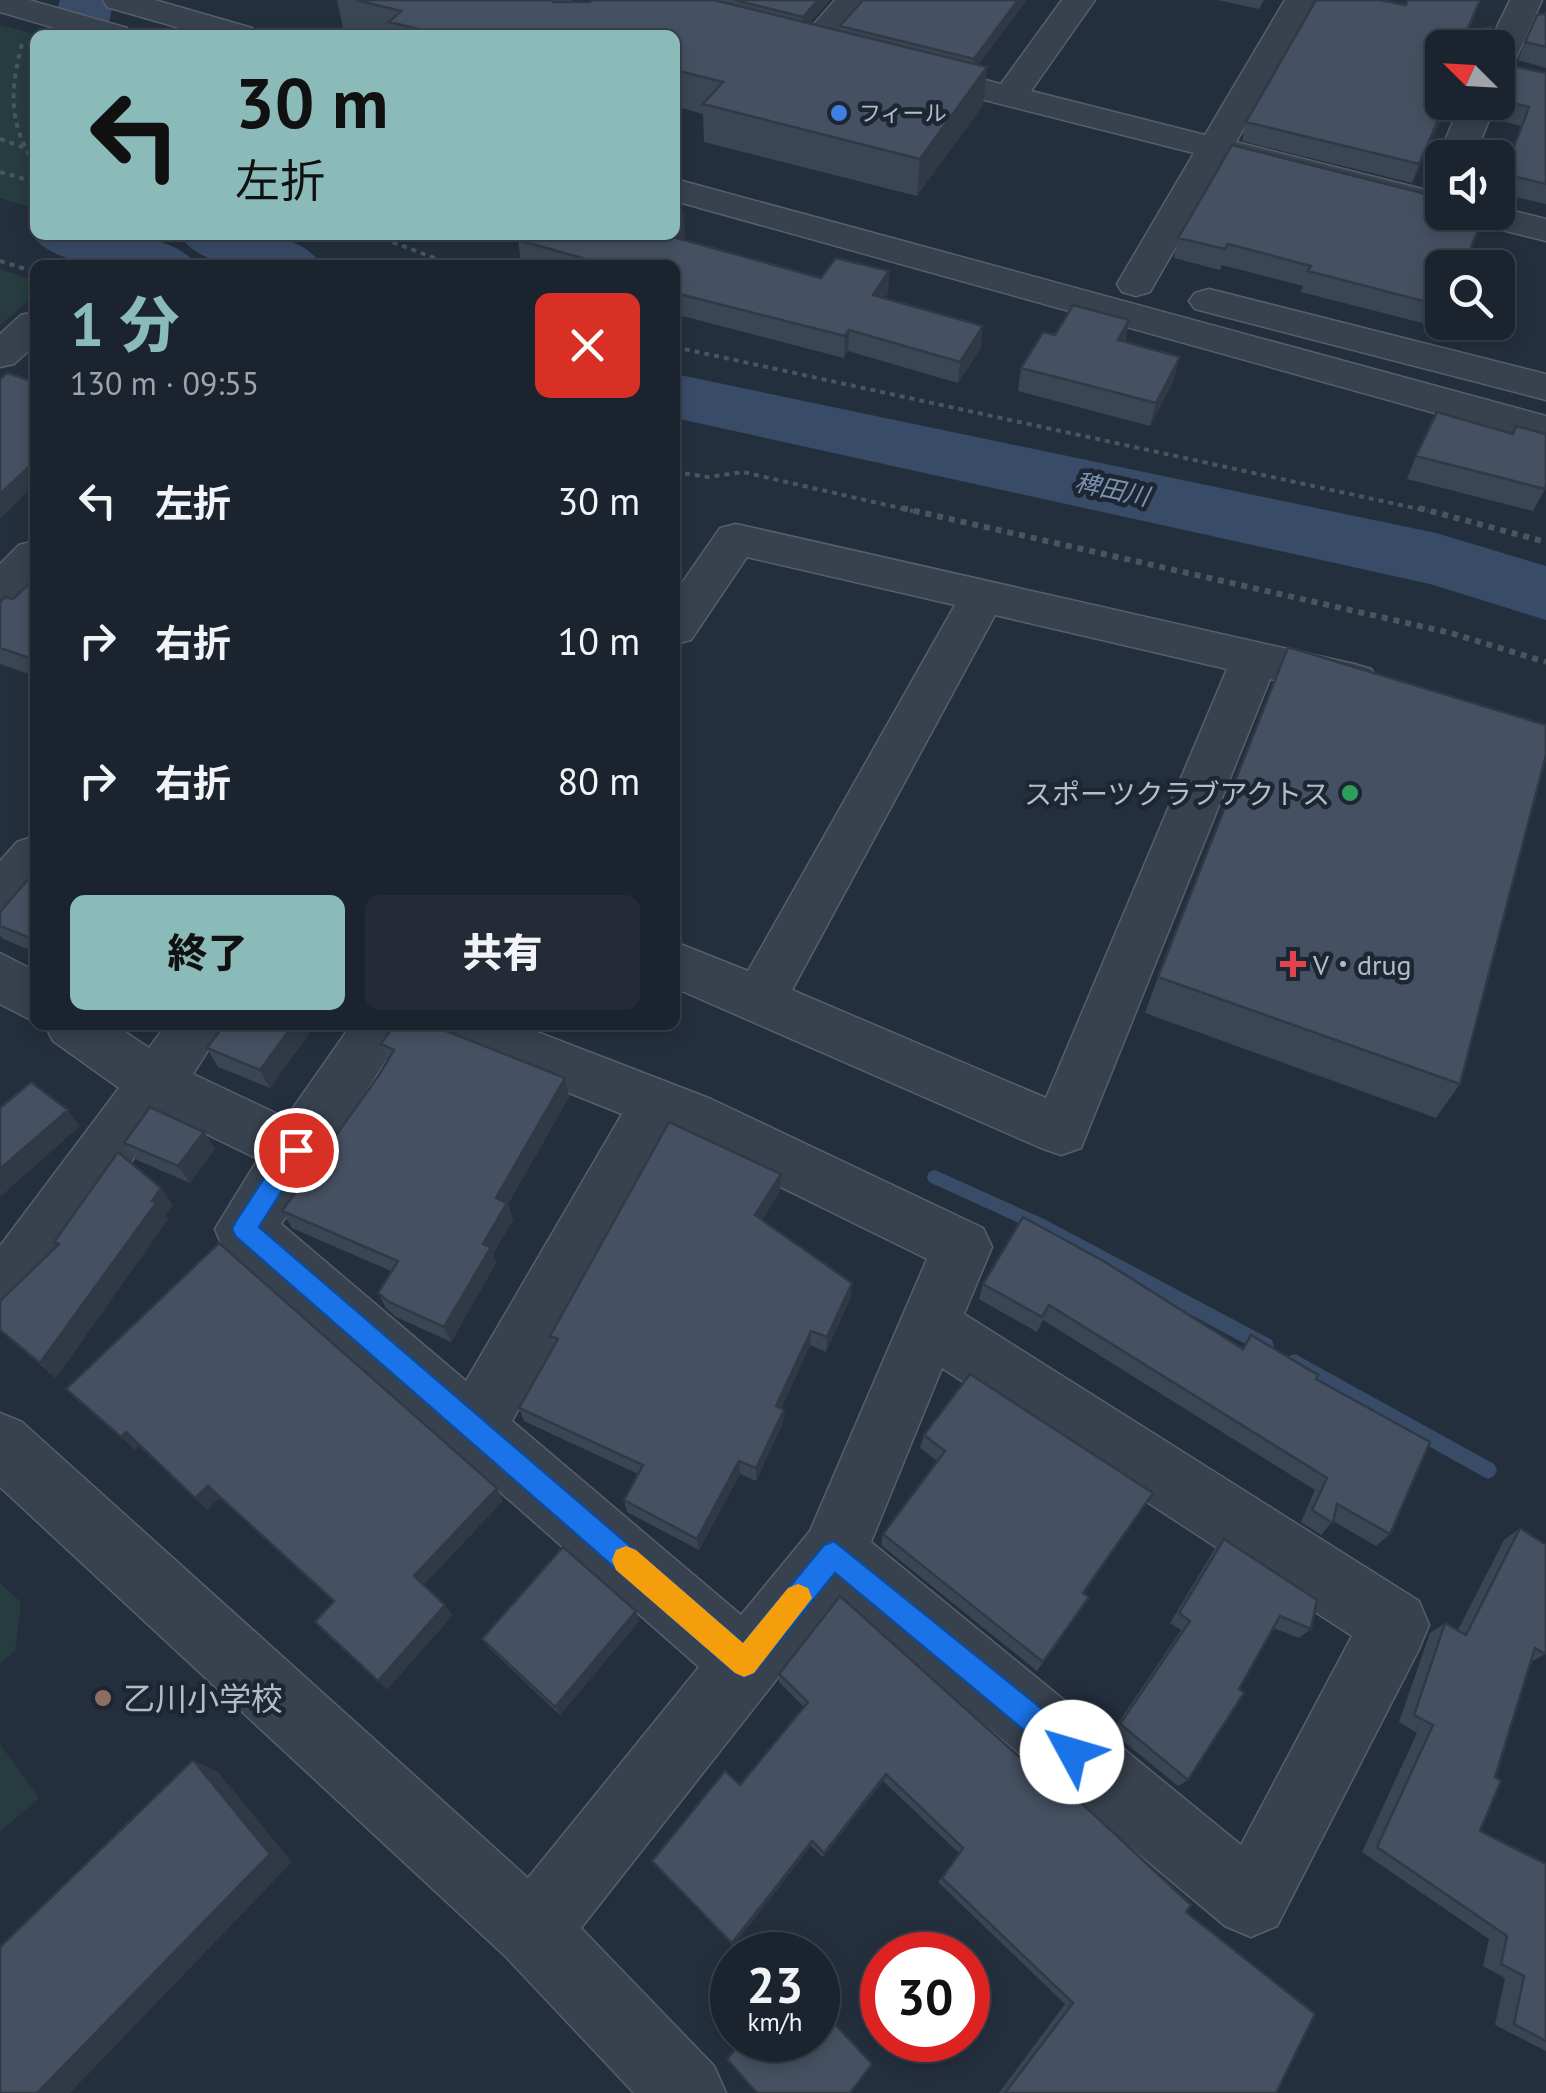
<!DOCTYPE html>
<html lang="ja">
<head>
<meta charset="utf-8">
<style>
	body { margin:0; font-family:"PT Sans","Noto Sans JP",sans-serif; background:#242b36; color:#f1f3f6; height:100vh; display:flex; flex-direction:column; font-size:38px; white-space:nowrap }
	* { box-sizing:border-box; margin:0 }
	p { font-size:32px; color:#a0a4aa }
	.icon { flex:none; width:55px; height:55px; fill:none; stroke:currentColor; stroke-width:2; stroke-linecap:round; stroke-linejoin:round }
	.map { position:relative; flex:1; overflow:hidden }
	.drawer { position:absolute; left:30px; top:260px; width:650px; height:770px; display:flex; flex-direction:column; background:#1b232e; border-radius:15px; box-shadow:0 5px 15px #0003,0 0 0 2px #39404a }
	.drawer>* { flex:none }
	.banner { position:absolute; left:30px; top:30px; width:650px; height:210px; border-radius:15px; box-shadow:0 5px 15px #0003,0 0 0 2px #39404a; background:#8bbbb9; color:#111; overflow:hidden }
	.needle { width:65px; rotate:294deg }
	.fabs { position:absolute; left:1425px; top:30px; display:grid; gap:20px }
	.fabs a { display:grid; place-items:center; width:90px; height:90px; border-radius:15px; background:#1b232e; box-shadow:0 5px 15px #0003,0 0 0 2px #39404a; font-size:50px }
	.speed { position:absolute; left:710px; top:1932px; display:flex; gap:20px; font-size:50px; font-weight:700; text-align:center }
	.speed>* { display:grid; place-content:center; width:130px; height:130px; border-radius:50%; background:#1b232e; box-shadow:0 5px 15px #0003,0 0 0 2px #39404a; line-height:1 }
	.speed small { font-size:25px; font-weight:400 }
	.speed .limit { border:15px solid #d22; background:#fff; color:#111 }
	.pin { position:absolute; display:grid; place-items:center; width:85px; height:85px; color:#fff; margin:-42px; border:5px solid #fff; border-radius:50%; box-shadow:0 2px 10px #0007 }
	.me { position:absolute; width:110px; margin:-55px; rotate:309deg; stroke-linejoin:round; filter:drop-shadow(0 0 8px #0008) }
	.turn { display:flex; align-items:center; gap:35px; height:210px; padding:0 40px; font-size:45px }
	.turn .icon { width:130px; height:130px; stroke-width:2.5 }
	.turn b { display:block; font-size:70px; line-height:85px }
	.round { display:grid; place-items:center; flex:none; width:105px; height:105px; border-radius:15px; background:#242b36 }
	.headline { display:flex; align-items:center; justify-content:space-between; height:170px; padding:0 40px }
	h1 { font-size:60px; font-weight:800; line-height:75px; color:#8bbbb9 }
	.cta { display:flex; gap:20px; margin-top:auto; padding:20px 40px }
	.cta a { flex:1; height:115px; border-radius:15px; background:#8bbbb9; color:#111; font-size:40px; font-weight:800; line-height:115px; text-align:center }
	.cta a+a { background:#242b36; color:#f1f3f6 }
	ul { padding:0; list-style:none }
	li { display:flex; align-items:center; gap:30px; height:140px; padding:0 40px }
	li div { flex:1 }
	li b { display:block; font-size:38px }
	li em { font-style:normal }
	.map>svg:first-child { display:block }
</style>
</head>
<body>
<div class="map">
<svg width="1546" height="2093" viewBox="0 0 1546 2093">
	<rect width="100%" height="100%" fill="#242f3e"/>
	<path fill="#263c3f" d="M0,25l38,10 -3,174 -35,-11z
		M0,269l35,12v14l-35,30z
		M0,1583l21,19 -6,49 -15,13z
		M0,1744l39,54 -39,34z"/>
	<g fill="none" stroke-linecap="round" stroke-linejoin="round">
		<path fill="#394c67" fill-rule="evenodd" d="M935,1170l109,49 228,121 2,6 -2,6 -6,2 -6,-2 -228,-123 -103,-47 -2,-5 2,-5z
			M1295,1354l199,110 3,6 -3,6 -6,3 -6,-3 -193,-108 -2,-6 2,-6z"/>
		<path fill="#394c67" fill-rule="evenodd" d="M60,0h54l-8,35h-56z
			M35,231v4c44,0 134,-10 161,30 -45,0 -136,10 -164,-30z
			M179,235c45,0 114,-12 143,30 -45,0 -114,12 -143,-30z
			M675,374l761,159 110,33v54l-116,-36 -755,-166z"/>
		<g stroke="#565f6c" stroke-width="3">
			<path id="minor" d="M0,0h29l98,28 5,7h-53l-79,-23z
				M103,0h52l97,28 5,7h-53l-97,-28z
				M835,0h34l-46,54h-24l-5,-7z
				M1062,0h33l-64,91 174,44 80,-135h32l-81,142 206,52v18h13l-13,4 -217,-55 -75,131 -14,4 -14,-4 -5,-8 77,-131 -292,-74 -5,-7 5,-7 12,-3 87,22z
				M1510,0h32l-27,60 -5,7 -12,3v-22h-11z
				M1461,102h35l-22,56h-32v7l-4,-7z
				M675,179l871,237v28l-871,-243z
				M1498,207l48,12v22l-85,-21 -5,-8h42z
				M1209,289l337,85v26l-351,-91 -6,-8 6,-8z
				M35,312v33l-21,19 -14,3v-33l21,-19z
				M736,524l618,140 17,5 7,12 -7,12 -17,5 -84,-19 -189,469 -20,7 -20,-7 -366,-160v-46l73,29 207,-366 -208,-48 -56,83 -16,4v-51l45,-65zM995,615l232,54 -181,429 -254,-108z
				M35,541v42l-19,19 -16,5v-43l19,-19z
				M35,836v55l-17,20 -18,6v-56l17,-19z
				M0,953l35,18v51l-35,-18z
				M45,1025h70l34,23 17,-23h58l-31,49 93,44 65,-93h57l-127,199 185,157 156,-267 -183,-73 -8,-16h88l192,74 272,129 9,19 -28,67 455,287 10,24 -10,24 -142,277 -26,11 -26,-11 -387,-325 -257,327 133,138 12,27h-92l-128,-136 -506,-470v-74l22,9 506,456 171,-211 -476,-419 -8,-19 43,-70 -93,-45 -108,153 -36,42 -21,8v-71l119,-158 -66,-47zM671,1133l256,126 -117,272 -69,84 -229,-194zM942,1368l410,268 -111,209 -370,-303z"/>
		</g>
		<path stroke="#44595c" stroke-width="4" stroke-dasharray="5 5" stroke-linecap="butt" d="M22,44c-12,46 -14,79 13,120
			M0,139l23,8
			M0,172l35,10
			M374,235l79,30
			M0,261l35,11
			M675,347l753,164
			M675,472l33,5 35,-5 170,39"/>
		<path stroke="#44595c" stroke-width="6" stroke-dasharray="6 6" stroke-linecap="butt" d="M902,508l549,125 95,29
			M1419,508l127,34"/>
		<use href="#minor" fill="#38414e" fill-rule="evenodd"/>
	</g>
	<path fill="#3b4654" d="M337,0h235v2h18l2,-2h238l-21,23 31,8v-5l187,-26 -49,65 5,40 -66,91 -213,-54 -1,-28 -28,-8v-71h-318l-13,-3z
		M1217,0h47l-5,9z
		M1316,0h64l26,5 2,-5h73l-13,32 23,-5v5l10,1 1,31 44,9v131l-48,-11 24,-67 -29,-7 6,-19h-1v-52h-56v54h16l-4,8 -8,-1 -34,74 -170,-42 4,-19z
		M1546,13v55l-28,-8 7,-18z
		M684,214l1,22 -4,4 140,38 68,-7 -1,22 -4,5 97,50 -23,35 -110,-32 -4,7 -169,-44v-49h-142l-12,-3 -3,-22z
		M1178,238l264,30v47h-3l-5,11 -133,-34 2,-6 -81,-21 -2,5 -46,-12z
		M1129,320l-4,22 49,38 -24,46 -132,-35 3,-23 34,-33z
		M1516,426l29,63 -12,22 -126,-32 9,-23 96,-22z
		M35,578v98l-35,-12v-62l13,-3z
		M35,878v74l-32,-13 -3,-4v-9z
		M1158,977l302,107 -24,34 -291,-105z
		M315,1025l-45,63 -52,-21 -11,-19z
		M381,1044l184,34 4,19 -61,107 5,16 -20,33 3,10 -45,79 -55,-25 -10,-9 -8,-15 13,-22 -99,-43 -10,-17 97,-136 8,-14z
		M204,1132l11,17 -25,34 -53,-23 -13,-17z
		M780,1191l-18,29 90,63 -2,16 -24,53 -16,-7 -29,64 3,1 -1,13 -27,58 -16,-7 -41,76 -72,-38 -3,-12 14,-26 -114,-53 -5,-13 35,-62 -4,-10z
		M173,1205l-8,11 3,3 -112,159 -56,-47v-30l57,-55 -3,-4z
		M983,1284l259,64 9,-13 65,44 74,155 -14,12 -43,-25 -12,14 -20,-13 14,-32 -272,-170 -6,12 -58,-33z
		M970,1374l114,219 5,4 -52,74 -156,-126 2,-11 54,-73 -17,-13 4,-13z
		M1520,1528l25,126 -14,8 -51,169 66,33v187l-51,-26 10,-47 -22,-12 6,-27 -127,-87 55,-119 -18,-11 31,-89 15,-10 13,7 46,-90z
		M1224,1539l87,90 -12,9 -26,-10 -85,152 -10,6 -66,-54 69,-102 -11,-7 44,-73z
		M636,1611l3,10 -79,94 -71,-67 -7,-9z
		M779,1674l407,238 90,181h-277l66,-89 -127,-122 21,-29 -76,-72 -60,76 -12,-11 -78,100 -81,-85 88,-76 64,-78 -25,-25z"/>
	<path fill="#303945" d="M818,0h12l-27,31v-14z
		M1018,0h9l-55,73 2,-14z
		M987,67l-4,38 -66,91 3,-37z
		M1446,102h2l-2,7 -34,74 7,-19z
		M684,214l1,22 -19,21v-22h9v-11z
		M889,271l-1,22 -16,24 1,-22z
		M1129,320l-5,23 -6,-3z
		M983,326l-2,22 -23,35 2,-21z
		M849,330l-1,21 -4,7 1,-22z
		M1180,357l-6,23 -24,46 6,-23z
		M35,461v24l-35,34v-25z
		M293,1025h22l-45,63 -10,-18z
		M565,1078l4,19 -61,107 5,16 -20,33 3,10 -45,79 -7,-15 39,-83 13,-46z
		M68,1110l12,16 -80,71v-28z
		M204,1132l11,17 -25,34 -12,-17z
		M781,1174l-1,17 -25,41v-17z
		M161,1188l12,17 -8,11 3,3 -112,159 -16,-15z
		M852,1283l-2,16 -24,53 1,-15z
		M811,1331l-1,14 -34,75v-14z
		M784,1410l-1,13 -27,58v-13z
		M126,1432l14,13 -5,5 -14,-13z
		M739,1461l1,13 -41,76 -2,-11z
		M208,1486l12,12 -13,12 -12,-12z
		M497,1488l6,13 -81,86 -8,-11z
		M445,1605l8,10 -66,75 -9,-9z
		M636,1611l3,10 -79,94 -5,-8z
		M193,1760l25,12 74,90 -222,231h-33z
		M886,1774l-3,7 -60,76 1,-4z
		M812,1841l-1,5 -78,100 -1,-3z"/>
	<path fill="#455162" stroke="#303945" stroke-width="2.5" d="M356,0h196l1,2h37l2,-2h122l273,67 -67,92 -217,-55 20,-22 -48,-12v-35h-231l-55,-13 12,-11z
		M734,0h84l-15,17z
		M863,0h155l-44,59 -134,-33z
		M1316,0h64l26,5 2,-5h72l-14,33 25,-6v5l10,1 1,31 44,9v111l-42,-10 25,-67 -29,-7 6,-19h-8v-33h-56v54h4l-27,62 -173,-42z
		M1546,13v34l-21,-5 12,-27z
		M1232,145l210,53v14h43l-22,56h-21v38l-134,-35 3,-5 -83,-22 -3,5 -47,-11z
		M675,212l9,2 -9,10z
		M523,235h143l155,43 15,-20 53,13 -16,24 110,31 -23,36 -111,-32 -4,6 -170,-43v-28h-68l-89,-25z
		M1073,305l56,15 -11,20 62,17 -24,46 -135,-35 22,-36 12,3z
		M7,373l28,9v79l-35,33v-115z
		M1437,412l76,22 3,-8 30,8v50l-1,5 -129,-33z
		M35,578v87l-6,-2 4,-4 -33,-11v-46l5,-5 8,2z
		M1288,647l258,78v30l-86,329 -302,-107z
		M31,876l4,2v62l-35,-14v-14z
		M224,1025h69l-33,45 -53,-22z
		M394,1025h37l134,53 -69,120 11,5 -24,41 8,3 -47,80 -55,-25 -11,-9 20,-32 -116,-50 97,-136 15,-25 -13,-6z
		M31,1082l37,28 -68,59v-61z
		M150,1107l54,25 -26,34 -54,-23z
		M669,1122l112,52 -26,41 97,68 -25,54 -16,-6 -35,75 8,4 -28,58 -17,-7 -42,78 -73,-39 19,-35 -124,-57 39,-69 -8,-3z
		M118,1152l43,36 -9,13 4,2 -116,160 -40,-33v-29l59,-57 -5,-2z
		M1023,1217l82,45 138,87 8,-14 67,40 -2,4 114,63 -40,92 -53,-30 -4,19 -21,-13 15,-32 -278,-173 -7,12 -59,-33z
		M219,1243l278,245 -83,88 31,29 -67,76 -63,-59 19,-21 -126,-115 -13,12 -69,-66 -5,5 -55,-48z
		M970,1374l183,119 -70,100 6,4 -46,65 -160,-128 62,-83 -21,-16z
		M1520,1528l26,17v108l-1,1 -10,-6 -40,129 6,4 -21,50 66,33v177l-32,-17 10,-48 -23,-12 6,-28 -130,-89 56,-122 -19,-10 31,-92 21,12z
		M1224,1539l93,61 -6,29 -31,-13 -41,73 5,4 -56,87 -68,-56 70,-103 -11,-8z
		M563,1547l73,64 -81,96 -73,-68z
		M840,1596l186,167 5,-6 71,65 89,83 -5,7 129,102 -39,79h-271l68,-90 -131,-125 21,-30 -77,-74 -62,79 -12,-12 -80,102 -80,-82 73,-90 15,14 68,-83 -29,-28z
		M193,1760l77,94 -233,239h-37v-146z
		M818,2006l54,58 -22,29h-93l-30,-34 16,-19h75z"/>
	<path fill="#1a73e8" stroke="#114b97" stroke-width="2.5" d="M296,1140l8,3 4,7 -49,77 484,416 81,-98 10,-4 248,200 4,11 -4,10 -10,4 -10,-4 -227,-189 -81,100 -10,4 -9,-4 -499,-436 -4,-8 4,-8 51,-78z"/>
	<path fill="#f59e0b" d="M626,1546l10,4 107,93 45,-55 10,-4 10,4 4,10 -58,75 -10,4 -9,-4 -119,-103 -4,-10 4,-10z"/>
	<circle fill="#3f7fe0" stroke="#1d2633" stroke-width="4" cx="839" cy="113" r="10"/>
	<circle fill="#2e9e5b" stroke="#1d2633" stroke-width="4" cx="1350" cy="793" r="10"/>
	<path fill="#e0444e" stroke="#1d2633" stroke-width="4" d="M1288 949h10v10h10v10h-10v10h-10v-10h-10v-10h10z"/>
	<circle fill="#8d6e63" stroke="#1d2633" stroke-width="4" cx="103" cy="1698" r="10"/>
	<g text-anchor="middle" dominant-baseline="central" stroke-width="9" stroke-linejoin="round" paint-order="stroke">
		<g font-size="22" fill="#b4bcc9" stroke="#1d2633" text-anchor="start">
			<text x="859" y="113">フィール</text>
		</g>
		<g font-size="25" font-style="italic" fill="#7c92b1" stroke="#1d2633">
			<text transform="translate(1112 489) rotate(12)">稗田川</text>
		</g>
		<g font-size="28" fill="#b4bcc9" stroke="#1d2633" text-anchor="end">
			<text x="1330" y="793">スポーツクラブアクトス</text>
			<text x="1313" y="964" text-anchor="start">V・drug</text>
		</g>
		<g font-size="32" fill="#b4bcc9" stroke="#1d2633" text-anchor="start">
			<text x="123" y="1698">乙川小学校</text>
		</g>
	</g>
</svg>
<div class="fabs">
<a><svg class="needle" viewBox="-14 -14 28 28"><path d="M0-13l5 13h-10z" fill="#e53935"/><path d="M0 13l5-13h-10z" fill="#a0a4aa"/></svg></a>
<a><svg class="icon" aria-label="sound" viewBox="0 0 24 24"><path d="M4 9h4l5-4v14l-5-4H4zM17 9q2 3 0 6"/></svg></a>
<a><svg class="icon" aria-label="search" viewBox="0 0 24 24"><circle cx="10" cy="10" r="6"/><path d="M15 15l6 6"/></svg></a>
</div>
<div class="speed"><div>23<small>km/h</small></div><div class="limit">30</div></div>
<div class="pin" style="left:296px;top:1150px;background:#d93025"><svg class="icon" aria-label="arrive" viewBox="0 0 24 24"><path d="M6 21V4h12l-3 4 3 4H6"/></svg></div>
<svg class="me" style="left:1072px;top:1752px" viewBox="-20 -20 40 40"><circle r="19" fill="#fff"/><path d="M0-13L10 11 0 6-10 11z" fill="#1a73e8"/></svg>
<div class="banner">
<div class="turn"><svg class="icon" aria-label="left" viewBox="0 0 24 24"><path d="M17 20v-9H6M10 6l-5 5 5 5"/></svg><div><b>30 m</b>左折</div></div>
</div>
<section class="drawer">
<div class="headline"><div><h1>1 分</h1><p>130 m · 09:55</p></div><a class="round" style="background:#d93025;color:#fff"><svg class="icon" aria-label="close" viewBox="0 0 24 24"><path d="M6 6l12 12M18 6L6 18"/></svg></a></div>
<ul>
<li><svg class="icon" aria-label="left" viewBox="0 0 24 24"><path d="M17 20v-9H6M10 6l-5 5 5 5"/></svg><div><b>左折</b></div><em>30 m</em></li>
<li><svg class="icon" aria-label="right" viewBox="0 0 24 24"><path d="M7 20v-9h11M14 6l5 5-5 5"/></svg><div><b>右折</b></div><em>10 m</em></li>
<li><svg class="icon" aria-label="right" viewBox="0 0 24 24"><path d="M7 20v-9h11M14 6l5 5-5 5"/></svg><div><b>右折</b></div><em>80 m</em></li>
</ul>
<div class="cta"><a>終了</a><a>共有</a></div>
</section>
</div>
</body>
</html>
